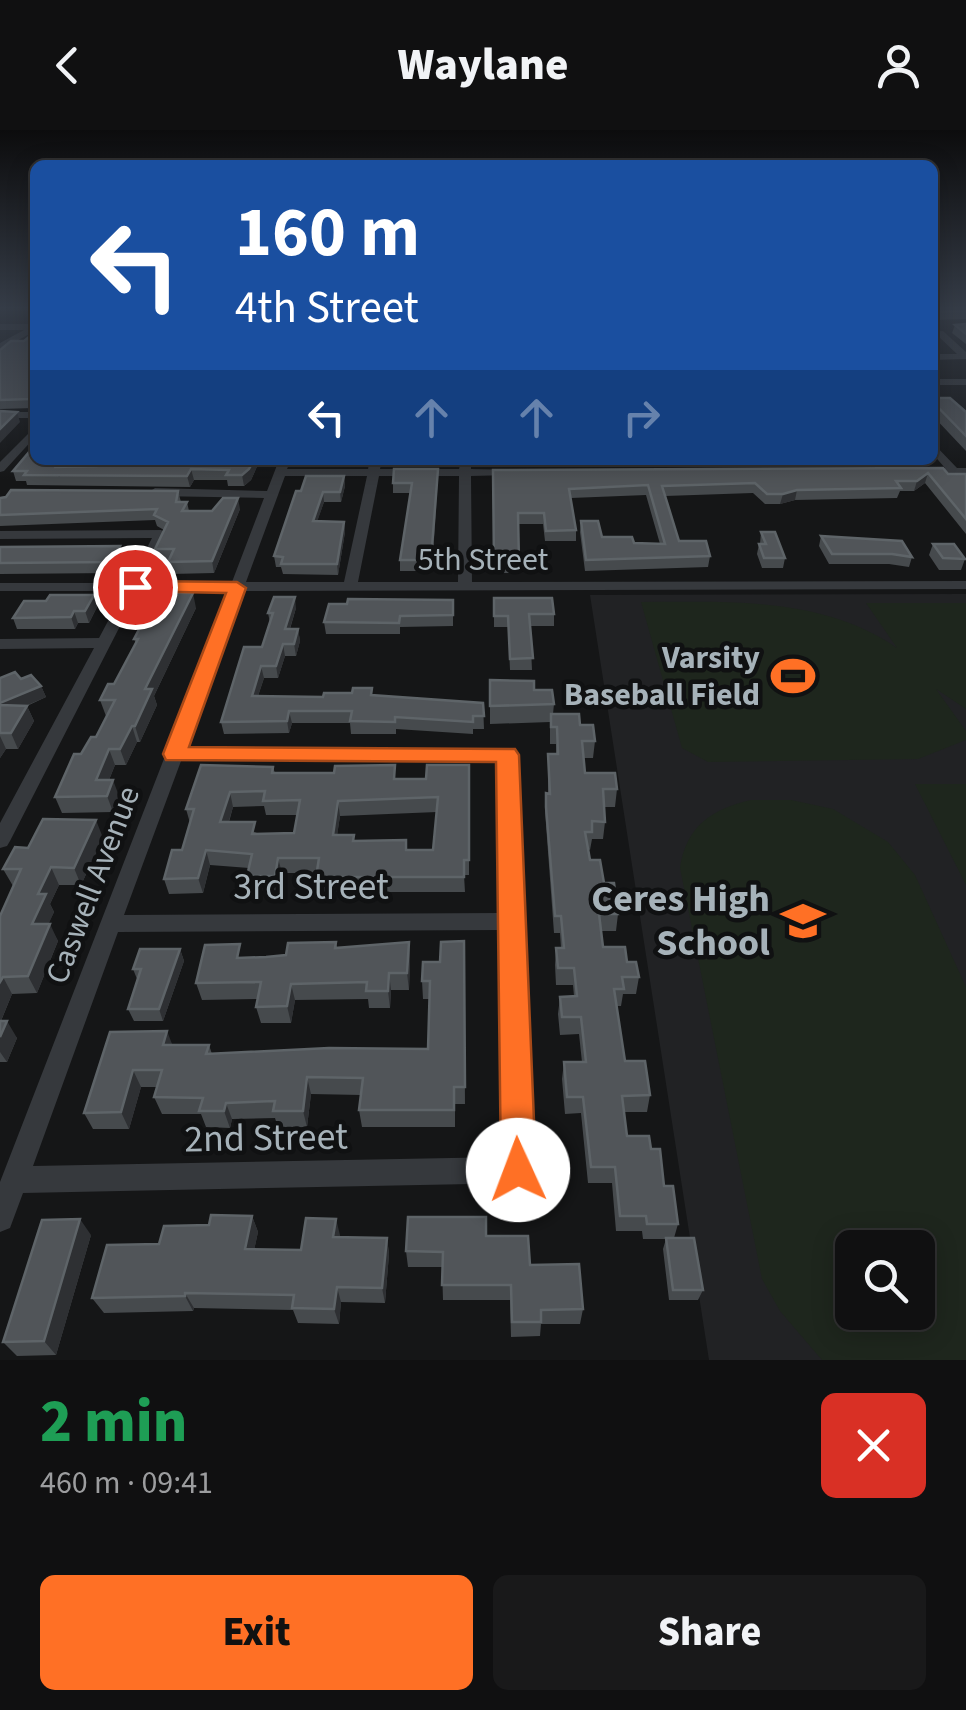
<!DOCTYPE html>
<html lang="en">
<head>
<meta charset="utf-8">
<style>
	body { margin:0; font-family:"Source Sans 3",sans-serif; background:#19191a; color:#f1f3f6; height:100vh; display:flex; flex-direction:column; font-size:38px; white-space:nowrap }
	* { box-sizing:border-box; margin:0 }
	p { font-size:32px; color:#9c9d9f }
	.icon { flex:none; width:55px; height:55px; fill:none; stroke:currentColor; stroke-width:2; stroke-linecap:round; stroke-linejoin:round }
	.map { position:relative; height:1230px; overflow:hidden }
	.panel { display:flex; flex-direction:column; background:#101011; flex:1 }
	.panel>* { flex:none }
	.banner { position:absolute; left:30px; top:30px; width:908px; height:305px; border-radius:15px; box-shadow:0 5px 25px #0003,0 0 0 2px #303031; background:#1a4fa0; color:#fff; overflow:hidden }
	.tools { position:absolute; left:835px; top:1100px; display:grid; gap:20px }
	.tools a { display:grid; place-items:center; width:100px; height:100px; border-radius:15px; background:#101011; box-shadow:0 5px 25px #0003,0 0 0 2px #303031; font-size:50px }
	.pin { position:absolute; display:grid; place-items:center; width:85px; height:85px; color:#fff; margin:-42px; border:5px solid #fff; border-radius:50%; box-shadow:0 2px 10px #0007 }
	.me { position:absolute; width:110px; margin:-55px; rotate:358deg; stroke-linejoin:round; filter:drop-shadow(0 0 8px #0008) }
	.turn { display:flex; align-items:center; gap:35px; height:210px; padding:0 40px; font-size:45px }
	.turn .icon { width:130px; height:130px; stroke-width:2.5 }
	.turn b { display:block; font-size:70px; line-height:85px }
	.lanes { display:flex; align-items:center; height:95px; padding:0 40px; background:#0003; justify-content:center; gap:50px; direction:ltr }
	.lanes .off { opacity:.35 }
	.round { display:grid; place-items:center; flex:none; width:105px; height:105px; border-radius:15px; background:#19191a }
	.headline { display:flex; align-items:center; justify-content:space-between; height:170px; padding:0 40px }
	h1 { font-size:60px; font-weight:800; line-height:75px; color:#1e9e55 }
	.action { display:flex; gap:20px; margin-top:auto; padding:20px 40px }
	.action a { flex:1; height:115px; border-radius:15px; background:#ff7025; color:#111; font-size:40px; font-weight:800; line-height:115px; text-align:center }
	.action a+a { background:#19191a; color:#f1f3f6 }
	header { display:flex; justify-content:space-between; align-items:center; height:130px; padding:0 40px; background:#101011; font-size:45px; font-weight:800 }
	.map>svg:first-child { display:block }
</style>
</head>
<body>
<header><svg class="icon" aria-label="back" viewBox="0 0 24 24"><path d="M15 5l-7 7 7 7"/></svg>Waylane<svg class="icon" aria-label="person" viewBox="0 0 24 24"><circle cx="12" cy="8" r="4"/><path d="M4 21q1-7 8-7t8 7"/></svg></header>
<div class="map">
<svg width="966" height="1230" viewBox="0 0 966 1230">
	<rect width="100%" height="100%" fill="#151617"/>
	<path fill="#212224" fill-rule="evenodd" d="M966,464v766h-257l-119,-765zM852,1118h66v64h-66z"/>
	<path fill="#1e261d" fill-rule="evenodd" d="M641,472c89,0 180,-6 256,46l-31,-45h100v106l-30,-20 30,42v9l-48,19 -210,3 -26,-14z
		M915,654h51v101z
		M751,670h40l42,9 55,33 27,33 51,112v373h-144l-42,-49 -18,-32 -82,-411c6,-42 32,-59 71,-68zM852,1118h66v64h-66z"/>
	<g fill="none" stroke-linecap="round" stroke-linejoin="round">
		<path fill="#36393d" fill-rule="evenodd" d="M0,194h35v7l-35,19v-7l24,-13h-24z
			M943,201l23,21v7l-34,1v-6h25l-19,-18 -6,1v-5z
			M932,249h34v6h-34z
			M0,282h35v6h-35z
			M35,297v10l-31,34 -4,1v-10z
			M932,312l25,26h9v6l-49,-1v-4l28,-1 -13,-15z
			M279,330h12l-4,9h81l2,-9h12l-2,9h79l2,-8 6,-1 4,3v6l48,1 2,2 -6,3 -44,1 1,106 494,-1v8l-723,2 -58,158h322l9,6 15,415 -4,9 -9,4 -495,10 -13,35 -10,4v-50l229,-591h-91l-128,250 -3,5 -7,2v-25l94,-175 -94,1v-10l99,-1 25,-47h-124v-8h129l23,-45 -152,1v-8l161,-1 6,4 -24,48h89l32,-84 -109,-2 -6,-4 6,-4 112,3zM285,346h82l-23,106h-98zM379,346h80l-1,106h-100zM181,631h317l3,152 -377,2zM501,800l3,227 -471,9 85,-234z"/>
	</g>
	<path fill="#464a4d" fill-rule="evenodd" d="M932,177h34v12l-34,1z
		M966,194v20l-14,-11 3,-8z
		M24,211l9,67 -33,1v-59z
		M932,268l34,14v39l-34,-36z
		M35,330h37l-5,6h30l4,-6h159l-9,20 -7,6h-16l-1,-6h-33l-4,7 -163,-2 -1,-4h-10l-3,-10z
		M397,330h42v5h-42z
		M493,330h437l-1,4 -436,1z
		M438,339l-6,102h-32v-11l10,-67h-17v-10z
		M493,340l473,4v60l-41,-51 -11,8h-14l-3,7 -102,2 -15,4h-15l-12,-11 -88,3 14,45 31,15 -2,11 -123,4 -5,-39 1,-11 21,16 32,6 26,1 -14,-49 -75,3 5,32v11h-31l-2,-17h-25l1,49h-25z
		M344,346l1,10 -4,16h-17l-7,19 27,1 1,10 -7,43 -55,-1 -2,-7h-5l-2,-11 27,-65z
		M178,361l3,11h6l2,9 51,-2 -26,64 -43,1 -2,-14h-11l-3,-11 9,-19 -7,-4 -2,-6 -155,6v-28z
		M761,402l24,26 -2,10h-21l-5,-14 2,-10h1z
		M821,406l91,21 -3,10 -20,-3h-60l-10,-18z
		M933,414l32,15 -4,11h-22l-10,-15z
		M120,416l3,11 -10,16 -113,1v-27z
		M94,465l3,12 -8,16h-11l-3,6h-58l-4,-11 33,-17z
		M494,468l60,16v12h-24l2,44h-22l-2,-43h-14z
		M453,470v26l-53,1v7h-74l-2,-12z
		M196,478l-42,88 3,9 -17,37h-3l-11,23h-11l-6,15 10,16 -6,16 -51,1 -7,-16 26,-43 15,-17 11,-21h-1l-6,-16 14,-16 22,-40 -2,-5 6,-12h-7l-5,-15z
		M296,478l-6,21h8l2,12 -4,15h-11l-7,22h-14l-6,18 65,1 50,-2 110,8 1,26h-11v5l-77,-5v5h-45l-1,-11h-58l-3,10 -65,1 -3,-12 41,-75 8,-24 -2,-10z
		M0,548l21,1 20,7 5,11 -19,9 7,15 -16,28h-12l-6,9z
		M490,550l44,10 20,14 -1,10 27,11 15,16 -2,17h-9l1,15 32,16 -2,18h-11l1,15 -2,17h-11l-2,11 -2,-1 2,11 14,23 14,31 -2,17h-15l2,16 24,15 12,15 -3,17h-13l-2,12h-4l8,55 25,34 -3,17h-23l3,24 24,13 27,75 -4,14 29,52 -5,10h-29l-6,-51 3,-10h-23l-1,-8h-26l-4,-48h-24l-7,-70 -16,1 -3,-35 2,-17h18l-3,-28 -19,1 -2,-21 2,-17 14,-1 -1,-11h-17l-1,-20 1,-17h5l-1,-15h-6l-9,-122 1,-18 2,1v-40h8v-10h-6v-22l-60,2z
		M469,635v110h-5l1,17h-146l-2,-19h-35l-4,17 -27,1 -4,-15 2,-8 -39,-3 -7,28 -34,1 -5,-15 18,-29 8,-27 -4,-14 87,-42 2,6 121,6h30zM264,676l2,9h31l-3,18h-37l-28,-11 4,-15zM437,682l-4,38h-26l-52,-9 -18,-6 3,-19z
		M103,708l-22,47h-22l-9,19 4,8 -6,12 10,17 -21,52 -25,1 -11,27 16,17 -10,24h-7v-146l13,-30 -10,-17 25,-21z
		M464,811l1,163h-10v23h-93l-3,-17 2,-15 -50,-1 -4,33 -29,1 -3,-10 -43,1 -2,9 -24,-1 -5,-13h-39l-8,-17 3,-10h-16l-12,42h-36l-9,-16 26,-81 63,13h36l3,9 216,-5 1,-50h-6l-1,-18 18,-19z
		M336,812l1,6 72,-6 1,17 -1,31h-18l-1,18h-21l-1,-9 -73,1 -4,23h-30l-5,-16 2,-8 -56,1 -6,-17 48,-25 42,-3z
		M180,819l4,12 -21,60h-29l-6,-12 9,-30 -4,-10z
		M252,1086l6,16 -4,18h47l39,-15 -1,2 48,1 2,16 -4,49 -44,-1 -2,22 -41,-1 -5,-13 -99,-2 -1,3 -89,2 -12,-15 67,-54 50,-19z
		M91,1105l-35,120 -39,1 -14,-14z
		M486,1106l44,29 53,44 -3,15h-39l-1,12 -29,1 -1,-37h-67l-1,-33h-34l-2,-16z"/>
	<path fill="#2e3033" d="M35,263v13l-2,2 -3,-9z
		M17,282l3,10 -20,21v-14z
		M61,330h11l-13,17 -3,-10z
		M254,330h6l-9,20 -7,6 -2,-11z
		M191,339l3,11 -4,7 -3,-11z
		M438,339v11l-6,91 -1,-11z
		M928,343l-3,10 -11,8 3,-10z
		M344,346l1,10 -4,16 -1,-10z
		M797,360l-2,10 -15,4 3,-10z
		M323,362l1,10 -10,29 -1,-10z
		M238,368l2,11 -26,64 -2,-12z
		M344,392l1,10 -7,43 -1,-11z
		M120,416l3,11 -10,16 -3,-11z
		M193,463l3,15 -42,88 3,9 -17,37 -5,-16 10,-37z
		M94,465l3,12 -8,16 -4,-12z
		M295,467l1,11 -10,33 -1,-12z
		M74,481l4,12 -3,6 -4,-12z
		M298,499l2,12 -4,15 -2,-12z
		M283,514l2,12 -7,22 -2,-12z
		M261,536l3,12 -10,30 -2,-12z
		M41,556l5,11 -46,20v-14z
		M27,576l7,15 -16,28 -7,-16z
		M289,581l3,12 -3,10 -2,-12z
		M132,596l5,16 -11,23 -6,-16z
		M0,606l6,13 -6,9z
		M109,619l6,16 -13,32 -6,-17z
		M113,650l6,16 -6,16 -6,-16z
		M230,662l3,15 -9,30 -4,-15z
		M338,671l2,15 -5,34 -2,-15z
		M96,690l7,18 -22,47 -7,-17z
		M206,720l4,15 -7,28 -5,-15z
		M278,728l4,15 -4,17 -3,-14z
		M51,737l8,18 -9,19 4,8 -13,29 -9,-17 6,-30z
		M50,794l8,17 -21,52 -9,-17z
		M409,812l1,17 -1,31 -2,-17z
		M180,819l4,12 -21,60 -4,-12z
		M389,843l2,17 -1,18 -2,-17z
		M3,847l9,17 -12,29v-41z
		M291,854l4,16 -4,23 -4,-17z
		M7,891l10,17 -10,24 -7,-10v-15z
		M167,901l7,18 -11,-4z
		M133,940l8,17 -12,42 -8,-17z
		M307,947l4,17 -4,33 -4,-16z
		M226,973l6,16 -2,9 -6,-17z
		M252,1086l6,16 -7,33 -6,-16z
		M80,1089l11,16 -35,120 -12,-14z
		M336,1089l4,16 -3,18 -4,-16z
		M387,1108l2,16 -4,49 -3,-15z
		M337,1157l4,15 -2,22 -5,-15z
		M185,1163l9,15 -1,3 -8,-15z"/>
	<path fill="#515559" stroke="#5e6468" stroke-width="2.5" fill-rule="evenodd" d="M932,177h34v4l-34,1z
		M966,194v10l-11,-9z
		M35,202v61l-5,6 -30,1v-50l11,-9h13z
		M932,268h18l16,14v24l-34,-35z
		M0,281l17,1 -17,17z
		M35,315v15h26l-5,7 41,-1 4,-6h153l-5,9 -7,6h-16l3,-5 -38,-1 -4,7 -163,-1 3,-4h-14z
		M943,338l5,6h18v45l-38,-46 -11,8h-21l5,7 -104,2 -14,4h-16l-12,-11 -93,3 17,55h27l4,15 -124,4 -5,-39h17l4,16h30l2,6 31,1 -17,-59 -79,4 7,41 -30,1 -2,-18h-26l1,49h-25l-1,-92z
		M394,339h44l-7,91h-31l12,-77h-19z
		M306,346h38l-4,16h-17l-10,29 31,1 -7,42h-56l2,-7 -9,-1 22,-65h5z
		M11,360l167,1 -2,11h11l-5,9h30l11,-13h15l-26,63 -44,1 6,-13h-19l13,-27 -14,-7 3,-6 -157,6v-17l6,-1z
		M761,402h14l10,26h-21l-5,-14h7z
		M821,406l81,5 10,16 -20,-3h-60z
		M933,414h21l11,15 -22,-1z
		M120,416l-10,16 -110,1v-16z
		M139,462l54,1 -48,96h7l-17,37h-3l-12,23h-11l-13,31h17l-6,16 -52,1 19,-43h7l10,-17h5l19,-37h-15l8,-16h6l24,-45h-4l14,-27h-20z
		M50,465h44l-9,16h-11l-3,6 -58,1 11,-17h22z
		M274,467h21l-10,32h13l-4,15h-11l-7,22h-15l-9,30 71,1 1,-4h28l1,-5h19l-1,7 112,8 1,13h-11v6l-78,-5v5l-45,-1 2,-10h-63l-2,10 -66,1 23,-75h18l11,-34h-5z
		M494,468h58l2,16h-25l4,44 -23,1 -2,-43h-14z
		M348,469l105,1v15l-53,1 -1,7 -75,-1 5,-18h18z
		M15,542l6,7 10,-4 10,11 -41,17v-25z
		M490,550l44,1v9h18l2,14 -64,2z
		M0,575l27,1 -16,27h-11z
		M551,584h28l1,11h13l2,16h-13l3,32h30l2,16h-14l2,33 -13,-1v11h-7l5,28h10l4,23h10l4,31h-19l4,33h22l2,15h9l3,15h-17l2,12h-10l11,72h20l5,34 -28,1 5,40h22l2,13h9l4,37h9l5,38h-31l-1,-8h-26l-5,-49h-24l-8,-70h-16l-3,-35h22l-5,-45h-19l-2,-20 17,-1 -3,-28h-16l-2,-20h8l-3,-32h-6l-9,-109v-14l4,1 -2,-40h10l-1,-27h-6z
		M201,635l72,2 -1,6h62l1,-7 60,-1 -1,14h32l1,-14h42v95h-5v17h-148l3,-19h-41l-3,18h-28l5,-22 -46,-4 -8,28 -34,1 8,-29h10l12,-41h-8zM265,661l-2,10 37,-1 -6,33 -42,1 3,-12h-35l10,-30zM438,667l-5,53h-27v-10l-53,1 1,-6h-21l5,-34z
		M43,689l53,1 -22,48 -23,-1 -13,27h8l-14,30h18l-22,52 -25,1 -3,5v-66l21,-47h-18l12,-22 13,1z
		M464,811l1,146h-11v23h-95l4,-32 -56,-1 -4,34h-30l2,-10 -49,2 -2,8h-25l4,-13 -49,-1 8,-27h-29l-12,42 -37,1 26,-81 57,-1 -4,14h46l-3,9 123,-6 99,1 2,-68h-8l1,-19h17l1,-20z
		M336,812l-1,6 74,-6 -2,31h-18l-1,18h-22l1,-9 -76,2 -4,22 -31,1 5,-25 -65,1 9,-38 35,-1 -3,14 29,-1 20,-2 2,-12z
		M140,819h40l-21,60h-31l13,-40h-8z
		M0,891h7l-7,16z
		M211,1085l41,1 -7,33 56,1 5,-32 30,1 -3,18 54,1 -5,50 -45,-1 -3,22 -42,-1 2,-13 -109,-2v3l-93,2 15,-53 52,-1 5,-18 45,-1z
		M408,1087h78v19h42l2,29 49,-1 4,45 -42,1v12h-29l-1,-37h-69l1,-33 -37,-1z
		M80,1089l-36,122 -41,1 39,-122z
		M666,1108h28l9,52h-30z"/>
	<linearGradient id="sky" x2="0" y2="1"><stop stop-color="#0c0c0d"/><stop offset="0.51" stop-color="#353c47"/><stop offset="1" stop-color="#353c47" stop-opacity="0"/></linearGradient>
	<rect width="966" height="349" fill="url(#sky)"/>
	<path fill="#ff7025" stroke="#a64918" stroke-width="2.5" d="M135,451l102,1 9,6 -57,159 326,2 4,6 17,415 -6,12 -12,6 -12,-6 -5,-12 -5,-408 -330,-2 -3,-6 63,-161 -97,-2 -3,-4z"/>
	<defs>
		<g id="stadium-bare" transform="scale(3.45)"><path d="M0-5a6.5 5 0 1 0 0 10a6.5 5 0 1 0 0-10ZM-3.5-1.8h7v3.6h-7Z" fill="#ff7025" stroke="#101112" stroke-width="2.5" paint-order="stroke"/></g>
		<g id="school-bare" transform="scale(3.45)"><path d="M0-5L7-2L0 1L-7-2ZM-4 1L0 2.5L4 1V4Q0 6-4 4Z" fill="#ff7025" stroke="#101112" stroke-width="2.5" paint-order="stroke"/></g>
	</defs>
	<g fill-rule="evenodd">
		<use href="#stadium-bare" x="793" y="546"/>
		<use href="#school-bare" x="803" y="791"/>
	</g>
	<g text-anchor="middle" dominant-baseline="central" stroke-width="9" stroke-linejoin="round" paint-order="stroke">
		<g font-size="32" fill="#a6b2b9" stroke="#101112">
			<text x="483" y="430">5th Street</text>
			<text transform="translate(93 755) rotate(-69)">Caswell Avenue</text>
		</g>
		<g font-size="32" font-weight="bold" fill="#a6b2b9" stroke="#101112" text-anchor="end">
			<text x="760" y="528">Varsity<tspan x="760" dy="37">Baseball Field</tspan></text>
		</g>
		<g font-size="38" fill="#a6b2b9" stroke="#101112">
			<text x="311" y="757">3rd Street</text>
			<text transform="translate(266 1008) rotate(-1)">2nd Street</text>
		</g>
		<g font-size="38" font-weight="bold" fill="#a6b2b9" stroke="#101112" text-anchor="end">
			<text x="770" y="769">Ceres High<tspan x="770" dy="44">School</tspan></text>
		</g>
	</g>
</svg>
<div class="tools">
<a><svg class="icon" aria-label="search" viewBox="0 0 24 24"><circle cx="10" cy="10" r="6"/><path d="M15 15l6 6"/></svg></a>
</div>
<div class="pin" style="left:135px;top:457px;background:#d93025"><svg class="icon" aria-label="arrive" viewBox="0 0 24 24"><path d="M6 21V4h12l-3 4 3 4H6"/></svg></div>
<svg class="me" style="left:518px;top:1040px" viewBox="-20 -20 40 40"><circle r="19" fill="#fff"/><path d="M0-13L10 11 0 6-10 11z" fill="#ff7025"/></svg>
<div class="banner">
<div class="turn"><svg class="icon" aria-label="left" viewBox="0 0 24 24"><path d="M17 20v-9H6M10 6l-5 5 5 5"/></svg><div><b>160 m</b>4th Street</div></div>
<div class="lanes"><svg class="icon" aria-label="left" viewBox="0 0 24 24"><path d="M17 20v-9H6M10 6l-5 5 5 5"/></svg><svg class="icon off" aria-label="ahead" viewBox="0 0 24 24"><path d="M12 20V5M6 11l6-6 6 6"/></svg><svg class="icon off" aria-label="ahead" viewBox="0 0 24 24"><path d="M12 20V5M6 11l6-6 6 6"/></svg><svg class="icon off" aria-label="right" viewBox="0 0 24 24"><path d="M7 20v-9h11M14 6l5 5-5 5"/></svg></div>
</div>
</div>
<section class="panel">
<div class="headline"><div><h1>2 min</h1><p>460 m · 09:41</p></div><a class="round" style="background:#d93025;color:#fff"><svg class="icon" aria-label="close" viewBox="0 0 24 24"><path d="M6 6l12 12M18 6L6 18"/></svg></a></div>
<div class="action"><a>Exit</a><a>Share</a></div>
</section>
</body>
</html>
